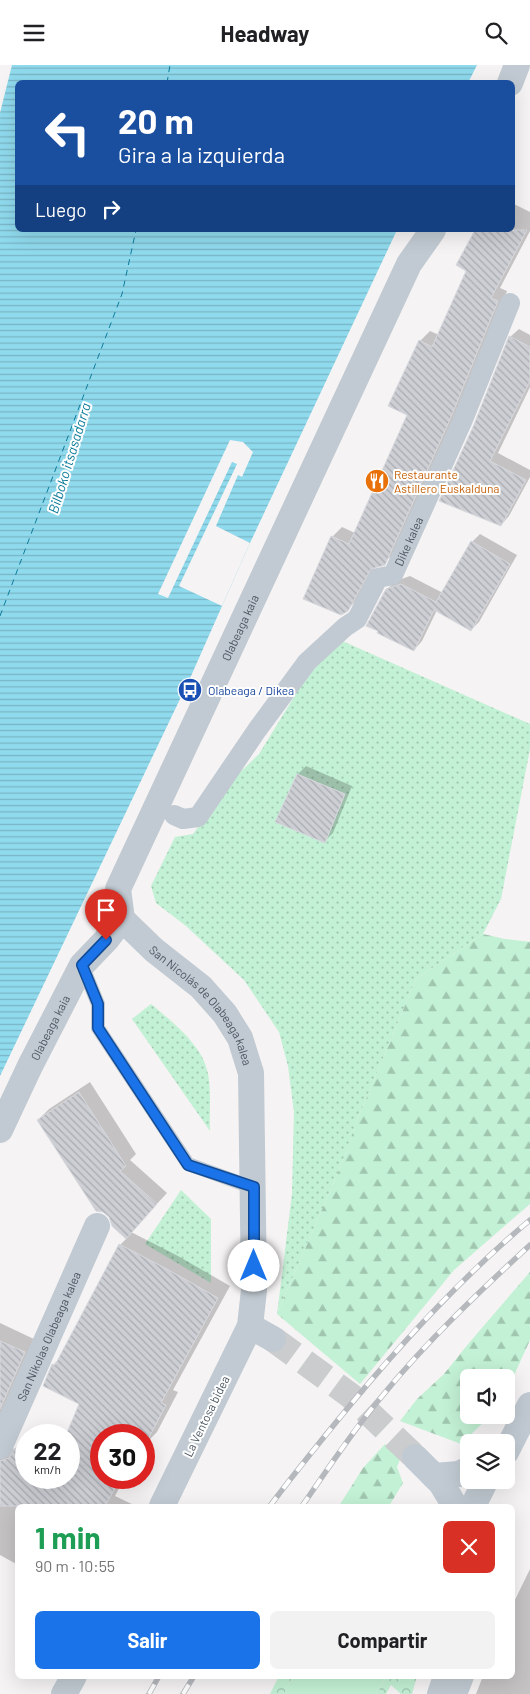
<!DOCTYPE html>
<html lang="es">
<head>
<meta charset="utf-8">
<style>
	body { margin:0; font-family:Barlow,sans-serif; background:#f2f2f2; color:#202124; height:100vh; display:flex; flex-direction:column; font-size:19px; white-space:nowrap }
	* { box-sizing:border-box; margin:0 }
	p { font-size:16px; color:#757577 }
	.icon { flex:none; width:28px; height:28px; fill:none; stroke:currentColor; stroke-width:2; stroke-linecap:round; stroke-linejoin:round }
	.map { position:relative; flex:1; overflow:hidden }
	.drawer { position:absolute; left:15px; top:1439px; width:500px; height:175px; display:flex; flex-direction:column; background:#fff; border-radius:8px; box-shadow:0 5px 20px #0002 }
	.drawer>* { flex:none }
	.banner { position:absolute; left:15px; top:15px; width:500px; height:152px; border-radius:8px; box-shadow:0 5px 20px #0002; background:#1a4fa0; color:#fff; overflow:hidden }
	.fabs { position:absolute; left:460px; top:1304px; display:grid; gap:10px }
	.fabs a { display:grid; place-items:center; width:55px; height:55px; border-radius:8px; background:#fff; box-shadow:0 5px 20px #0002; font-size:25px }
	.speed { position:absolute; left:15px; top:1359px; display:flex; gap:10px; font-size:25px; font-weight:700; text-align:center }
	.speed>* { display:grid; place-content:center; width:65px; height:65px; border-radius:50%; background:#fff; box-shadow:0 5px 20px #0002; line-height:1 }
	.speed small { font-size:12px; font-weight:400 }
	.speed .limit { border:8px solid #d22; background:#fff; color:#111 }
	.pin { position:absolute; display:grid; place-items:center; width:42px; height:42px; color:#fff; margin:-51px -21px; border-radius:50% 50% 50% 0; rotate:-45deg; box-shadow:0 0 5px #0007 }
	.pin .icon { rotate:45deg }
	.me { position:absolute; width:55px; margin:-28px; rotate:0deg; stroke-linejoin:round; filter:drop-shadow(0 0 4px #0008) }
	.turn { display:flex; align-items:center; gap:18px; height:105px; padding:0 20px; font-size:22px }
	.turn .icon { width:65px; height:65px; stroke-width:2.5 }
	.turn b { display:block; font-size:35px; line-height:42px }
	.then { display:flex; align-items:center; height:48px; padding:0 20px; background:#0003; gap:10px; font-size:19px }
	.round { display:grid; place-items:center; flex:none; width:52px; height:52px; border-radius:8px; background:#f2f2f2 }
	.summary { display:flex; align-items:center; justify-content:space-between; height:85px; padding:0 20px }
	h1 { font-size:30px; font-weight:700; line-height:38px; color:#1e9e55 }
	.cta { display:flex; gap:10px; margin-top:auto; padding:10px 20px }
	.cta a { flex:1; height:58px; border-radius:8px; background:#1a73e8; color:#fff; font-size:20px; font-weight:700; line-height:58px; text-align:center }
	.cta a+a { background:#f2f2f2; color:#202124 }
	header { display:flex; justify-content:space-between; align-items:center; height:65px; padding:0 20px; background:#fff; font-size:22px; font-weight:700 }
	.map>svg:first-child { display:block }
</style>
</head>
<body>
<header><svg class="icon" aria-label="menu" viewBox="0 0 24 24"><path d="M4 6h16M4 12h16M4 18h16"/></svg>Headway<svg class="icon" aria-label="search" viewBox="0 0 24 24"><circle cx="10" cy="10" r="6"/><path d="M15 15l6 6"/></svg></header>
<div class="map">
<svg width="530" height="1629" viewBox="0 0 530 1629">
	<defs>
		<pattern id="grass-dots" width="8" height="8" patternUnits="userSpaceOnUse" patternTransform="scale(1.25)"><rect width="8" height="8" fill="#c3f1d5"/><path d="M2 2h.1M6 6h.1" fill="none" stroke="#a0c6b0" stroke-width="1.8" stroke-linecap="round"/></pattern>
		<pattern id="forest-firs" width="22" height="20" patternUnits="userSpaceOnUse" patternTransform="scale(1.25)"><rect width="22" height="20" fill="#c3f1d5"/><path d="M5 1l3.5 6h-7zM16 11l3.5 6h-7z" fill="#a0c6b0"/></pattern>
		<pattern id="park-crowns" width="20" height="18" patternUnits="userSpaceOnUse" patternTransform="scale(1.25)"><rect width="20" height="18" fill="#c3f1d5"/><path d="M2 6a3 3 0 1 1 6 0M12 15a3 3 0 1 1 6 0" fill="none" stroke="#a0c6b0"/></pattern>
		<pattern id="water-rules" width="6" height="5" patternUnits="userSpaceOnUse" patternTransform="scale(1.25)"><rect width="6" height="5" fill="#90daee"/><path d="M0 2.5h6" fill="none" stroke="#78b4c4"/></pattern>
		<pattern id="building-back-hatch" width="6" height="6" patternUnits="userSpaceOnUse" patternTransform="scale(1.25)"><rect width="6" height="6" fill="#cdcfd5"/><path d="M-1 5l2 2M0 0l6 6M5-1l2 2" fill="none" stroke="#a8abb0"/></pattern>
	</defs>
	<rect width="100%" height="100%" fill="#f5f3f3"/>
	<path fill="url(#grass-dots)" d="M340,575l190,84v25l-29,150 -18,35 -67,45 -60,144 -14,40 -65,151 15,-120 2,-82 -6,-46 -9,-34 -35,-52 -58,-54 -30,-23 -5,-17 24,-49 18,-3 38,-53 28,-27 46,-75z
		M151,939c18,15 51,41 56,66 5,17 2,43 3,61l-78,-112z
		M181,1125l30,29v64l-66,-39z"/>
	<path fill="url(#forest-firs)" d="M483,869l22,5 25,3v262l-76,66 -94,114 -83,-70 65,-151 14,-40 60,-144z
		M530,1207v68l-24,53v-16h-37v38h22l-30,29 -61,-23 17,-22 27,-25 25,-31z
		M385,1379l16,13 -4,10 6,16 -14,23h-50l24,-38z"/>
	<path fill="url(#park-crowns)" d="M279,1611h14l-9,18h-14z
		M386,1611h31l-5,18h-11l-10,-9 -5,9h-9z"/>
	<path fill="#c3f1d5" d="M293,1611h93l-9,18h-93z"/>
	<path fill="url(#water-rules)" d="M12,0h465l-9,18h-450v147h379l-147,313 -59,133 -191,400v-963z"/>
	<path fill="#f5f3f3" d="M230,375l13,2 10,10 -11,25 -4,-2 -22,51 34,17 -28,63 -43,-20 58,-122 -5,-2 -64,136 -10,-4z"/>
	<path fill="#0003" d="M512,138l18,9v19l-30,57 7,3 -46,115 -67,147 -10,10 -8,3 -18,33 -11,11 -15,-73 10,-10 13,6 53,-119 12,-73 10,-10 9,4 29,-65 8,-40h36z
		M519,264l11,6v52l-32,66 32,17v7l-21,39 -8,9 -27,-98 36,-90z
		M480,469l37,21 -38,67 -8,8 -34,-20 -15,31 -8,9 -27,-61 9,-8 14,-5 33,17 29,-51z
		M306,701l46,20 -19,47 -8,8 -27,-67z
		M90,1017l46,72 -6,6 37,33 -36,39 47,24 52,30 -57,104 5,2 -21,40 -12,12h-1v-9h-43v42h24l-10,19 21,10h-118v59l-18,-10v-113l7,6 8,1 11,-10v38h43v-42h-2l14,-31 -28,-39 6,-6 61,-114 7,-7 -89,-118 11,-11z
		M0,1258l36,17 -36,82z
		M530,1504v125h-54l7,-18h29v-70z"/>
	<g fill="none" stroke-linecap="round" stroke-linejoin="round">
		<path stroke="#0c7c9b" stroke-width="1" stroke-dasharray="6 5" stroke-linecap="butt" d="M167,18l3,-18
			M0,551l122,-322 14,-64"/>
	</g>
	<path fill="url(#building-back-hatch)" stroke="#d7d9de" d="M475,165h52l-36,68 7,3 -47,116 -66,148 -14,4 -23,42 -7,4 -38,-16 28,-63 18,8 58,-129 -19,-9 31,-66 13,7 34,-76 -10,-6z
		M509,271l21,11v34l-40,80 36,19 -25,46 -62,-25 34,-74z
		M471,476l39,23 -39,67 -37,-21 -20,41 -37,-18 1,-2 -12,-5 20,-37 15,-5 35,18z
		M297,709l48,20 -20,49 -50,-21z
		M79,1027l47,74 -6,5 37,33 -31,35 -14,-13 -3,-9 -6,-5 -7,-1 -59,-91z
		M119,1179l46,24 53,30 -57,105 5,2 -21,40h-1v-10h-43v42h20l-16,29h-105v-45l9,-3 6,-10 11,5v24h43v-42h-3l13,-31 -36,-18 9,-22 3,1z
		M0,1276l25,11 -25,57z"/>
	<g fill="none" stroke-linecap="round" stroke-linejoin="round">
		<path stroke="#caccce" stroke-width="26" stroke-dasharray="26 13" stroke-linecap="butt" d="M273,1274l78,57 64,61"/>
		<path stroke="#c1cad2" stroke-width="14" d="M82,900l16,39v24l90,136 66,24"/>
		<g stroke="#c1cad2" stroke-width="20">
			<path id="s1" d="M174,750l9,4 15,-2 59,-87 50,-68 38,-35 12,-8 21,-41 15,-3 69,-153 48,-119"/>
			<path d="M437,1629l6,-18"/>
		</g>
		<g stroke="#c1cad2" stroke-width="26">
			<path d="M510,18l7,-18"/>
			<path id="s2" d="M122,854l32,31 47,37 24,27 15,24 11,35 3,217 -4,36 -88,180"/>
			<path id="s3" d="M0,1065l30,-64 52,-101 24,-25 16,-21 -4,-30 291,-625 24,-34"/>
			<path d="M250,1261l23,13"/>
			<path id="s4" d="M0,1381l97,-220"/>
			<path d="M506,1387l24,-47"/>
			<path d="M415,1392l26,26 14,23"/>
			<path d="M434,1411l25,-2 10,-5"/>
			<path d="M473,1441l13,-26"/>
			<path d="M64,1629l10,-18"/>
			<path d="M454,1629l7,-18"/>
		</g>
		<g stroke="#b5b8bd" stroke-width="5.5">
			<path id="rail" d="M270,1441c20,-27 42,-54 63,-80 60,-74 124,-145 197,-206
				M302,1441c26,-37 51,-76 81,-111 44,-54 96,-103 147,-150
				M149,1629l10,-18
				M183,1629l11,-18"/>
		</g>
		<use href="#rail" stroke="#fff" stroke-width="4" stroke-dasharray="11" stroke-linecap="butt"/>
	</g>
	<g fill="none" stroke-linecap="round" stroke-linejoin="round">
		<g stroke="#114b97" stroke-width="12">
			<path id="route" d="M106,875l-24,25 16,39v24l90,137 66,22v79"/>
		</g>
		<use href="#route" stroke="#1a73e8" stroke-width="9"/>
	</g>
	<defs>
		<g id="restaurant-disc" transform="scale(1.25)"><circle r="9.5" fill="#e8710a" stroke="#fff"/><path d="M-5-6h1v4h1v-4h1v4h1v-4h1v5L-1.5 .5V6h-2V.5L-5-1ZM5-6V6H3V1.5H1.5Q1.5-4 5-6Z" fill="#fff"/></g>
		<g id="bus-disc" transform="scale(1.25)"><circle r="9.5" fill="#1a4fb4" stroke="#fff"/><path d="M-5-6H5V4H4V6H2V4H-2V6H-4V4H-5ZM-3.5-4V0h7V-4ZM-3.5 1.2v1.5H-2V1.2ZM2 1.2v1.5H3.5V1.2Z" fill="#fff"/></g>
	</defs>
	<g fill-rule="evenodd">
		<use href="#restaurant-disc" x="377" y="416"/>
		<use href="#bus-disc" x="190" y="625"/>
	</g>
	<g text-anchor="middle" dominant-baseline="central" stroke-width="4" stroke-linejoin="round" paint-order="stroke">
		<g font-size="12" fill="#c56008" stroke="#fff" text-anchor="start">
			<text x="394" y="409">Restaurante<tspan x="394" dy="14">Astillero Euskalduna</tspan></text>
		</g>
		<g font-size="12" fill="#4a5661" stroke="#fff">
			<text stroke="none"><textPath href="#s1" startOffset="379">Dike kalea</textPath></text>
			<text stroke="none"><textPath href="#s3" startOffset="564">Olabeaga kaia</textPath></text>
			<text stroke="none"><textPath href="#s2" startOffset="119">San Nicolás de Olabeaga kalea</textPath></text>
			<text stroke="none"><textPath href="#s3" startOffset="114">Olabeaga kaia</textPath></text>
			<text stroke="none"><textPath href="#s4" startOffset="120">San Nikolas Olabeaga kalea</textPath></text>
			<text transform="translate(206 1351) rotate(-64)">La Ventosa bidea</text>
		</g>
		<g font-size="12" fill="#164399" stroke="#fff" text-anchor="start">
			<text x="208" y="625">Olabeaga / Dikea</text>
		</g>
		<g font-size="14" font-style="italic" fill="#0c7c9b" stroke="#fff">
			<text transform="translate(69 393) rotate(-73)">Bilboko itsasadarra</text>
		</g>
	</g>
</svg>
<div class="fabs">
<a><svg class="icon" aria-label="sound" viewBox="0 0 24 24"><path d="M4 9h4l5-4v14l-5-4H4zM17 9q2 3 0 6"/></svg></a>
<a><svg class="icon" aria-label="layers" viewBox="0 0 24 24"><path d="M12 4l9 5-9 5-9-5zM3 14l9 5 9-5"/></svg></a>
</div>
<div class="speed"><div>22<small>km/h</small></div><div class="limit">30</div></div>
<div class="pin" style="left:106px;top:875px;background:#d93025"><svg class="icon" aria-label="arrive" viewBox="0 0 24 24"><path d="M6 21V4h12l-3 4 3 4H6"/></svg></div>
<svg class="me" style="left:254px;top:1201px" viewBox="-20 -20 40 40"><circle r="19" fill="#fff"/><path d="M0-13L10 11 0 6-10 11z" fill="#1a73e8"/></svg>
<div class="banner">
<div class="turn"><svg class="icon" aria-label="left" viewBox="0 0 24 24"><path d="M17 20v-9H6M10 6l-5 5 5 5"/></svg><div><b>20 m</b>Gira a la izquierda</div></div>
<div class="then">Luego<svg class="icon" aria-label="right" viewBox="0 0 24 24"><path d="M7 20v-9h11M14 6l5 5-5 5"/></svg></div>
</div>
<section class="drawer">
<div class="summary"><div><h1>1 min</h1><p>90 m · 10:55</p></div><a class="round" style="background:#d93025;color:#fff"><svg class="icon" aria-label="close" viewBox="0 0 24 24"><path d="M6 6l12 12M18 6L6 18"/></svg></a></div>
<div class="cta"><a>Salir</a><a>Compartir</a></div>
</section>
</div>
</body>
</html>
